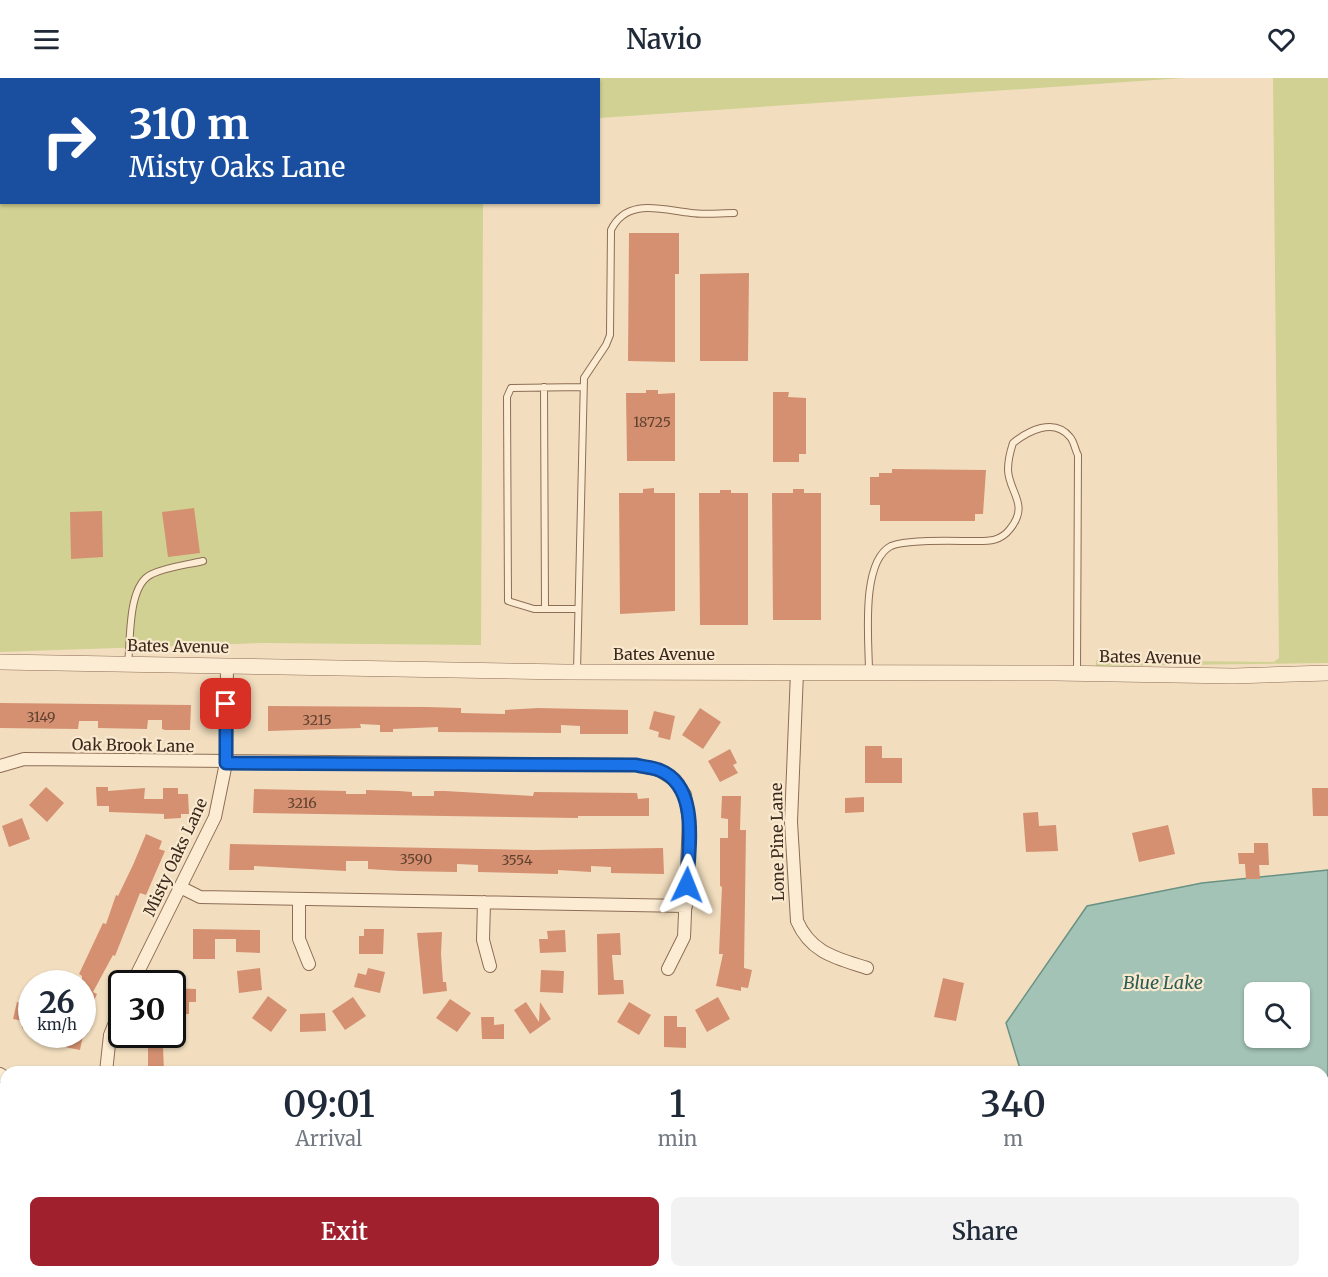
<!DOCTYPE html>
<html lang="en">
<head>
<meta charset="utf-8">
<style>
	body { margin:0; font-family:Merriweather,serif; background:#f2f2f3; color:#1f2937; height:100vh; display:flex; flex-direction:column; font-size:22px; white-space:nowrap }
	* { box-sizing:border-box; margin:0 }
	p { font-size:20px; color:#747a83 }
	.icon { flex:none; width:33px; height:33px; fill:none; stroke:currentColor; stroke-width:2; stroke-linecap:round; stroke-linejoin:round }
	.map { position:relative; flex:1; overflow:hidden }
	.drawer { position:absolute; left:0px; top:988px; width:1329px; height:212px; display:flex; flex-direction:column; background:#fff; border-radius:18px 18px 0 0; box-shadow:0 2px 4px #0004 }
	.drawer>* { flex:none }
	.hud { position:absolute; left:0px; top:0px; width:600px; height:126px; box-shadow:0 2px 4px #0004; background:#1a4fa0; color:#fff; overflow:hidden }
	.fabs { position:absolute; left:1244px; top:904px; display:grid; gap:12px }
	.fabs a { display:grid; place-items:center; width:66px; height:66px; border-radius:9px; background:#fff; box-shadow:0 2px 4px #0004; font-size:30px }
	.speed { position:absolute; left:18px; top:892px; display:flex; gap:12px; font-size:30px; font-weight:700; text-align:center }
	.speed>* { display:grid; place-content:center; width:78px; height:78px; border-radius:50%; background:#fff; box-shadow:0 2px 4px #0004; line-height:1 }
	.speed small { font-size:15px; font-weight:400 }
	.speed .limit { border:3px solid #111; border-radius:9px; background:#fff; color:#111 }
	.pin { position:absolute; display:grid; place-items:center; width:51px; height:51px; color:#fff; margin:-26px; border-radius:12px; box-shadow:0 3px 9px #0006 }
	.me { position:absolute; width:66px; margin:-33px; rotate:2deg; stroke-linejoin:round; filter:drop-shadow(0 0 4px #0008) }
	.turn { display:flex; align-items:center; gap:21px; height:126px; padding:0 30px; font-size:27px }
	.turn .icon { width:78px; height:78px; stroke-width:2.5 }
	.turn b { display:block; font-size:42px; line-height:51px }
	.eta { display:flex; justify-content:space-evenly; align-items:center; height:102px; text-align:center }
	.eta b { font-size:36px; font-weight:600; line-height:42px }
	.action { display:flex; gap:12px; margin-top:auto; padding:12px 30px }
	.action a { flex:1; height:69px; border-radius:9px; background:#a1202e; color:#fff; font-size:24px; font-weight:600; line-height:69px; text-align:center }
	.action a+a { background:#f2f2f3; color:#1f2937 }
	header { display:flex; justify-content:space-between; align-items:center; height:78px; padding:0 30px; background:#fff; font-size:27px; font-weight:600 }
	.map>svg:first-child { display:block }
</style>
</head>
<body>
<header><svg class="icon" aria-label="menu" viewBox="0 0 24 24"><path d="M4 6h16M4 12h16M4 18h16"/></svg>Navio<svg class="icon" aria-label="heart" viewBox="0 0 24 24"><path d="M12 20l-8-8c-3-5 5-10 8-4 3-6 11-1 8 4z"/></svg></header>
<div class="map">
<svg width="1328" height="1199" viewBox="0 0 1328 1199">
	<rect width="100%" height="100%" fill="#f2debf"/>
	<path fill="#d0d192" d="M0,0h1184l-585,40 -1,-38h-596v122h481v5l-2,438 -218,-2 -263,9z
		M1273,0h55v585l-232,3v-6l178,2 5,-4z"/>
	<path fill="#a3c3b6" stroke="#699284" stroke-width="1.5" fill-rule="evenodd" d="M1328,792v407h-205l-5,-5h205v-200h-302l-15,-49 81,-117 115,-23zM1254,915h45v45h-45z"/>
	<path fill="#d49071" d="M629,155h50v41h-4v88l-47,-1z
		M749,195l-1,88h-48v-87z
		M646,312h12v4l17,-1v68h-48l-1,-68h20z
		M773,314h16l-1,5 18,1v56h-7v8h-26z
		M892,391l94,1 -3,44h-8v7h-95v-16h-10v-28h9v-4h13z
		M654,410v5h21v118l-55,3 -1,-121h24v-4z
		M793,411h11v4h17v127h-48l-1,-127h21z
		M720,412h11v3h17v132h-48l-1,-132h21z
		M194,430l6,45 -32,4 -6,-45z
		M102,433l1,46 -32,2 -1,-47z
		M0,625l191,2 -1,25h-25l-3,-1v-9h-14l-1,9 -49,-1v-7h-19l-1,8 -78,-1z
		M268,628l158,1 35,1v5l44,1v-4l33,-2 90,2v24h-48v-8l-19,-1v8l-123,-1v-5l-45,2v3h-13v-7l-20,-1 1,4 -93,3z
		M700,630l21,14 -18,27 -21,-14z
		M654,633l21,5 -5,24 -12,-3 1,-5 -10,-3z
		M865,668h17v12h20v25h-37z
		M730,671l7,14 -4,2 5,8 -18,9 -12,-21z
		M46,709l18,16 -17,19 -18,-17z
		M96,709h12v4l37,-3 -1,11h19v-11h15v6h10l1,20h-8v4l-17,1v-5l-55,-2v-6h-12z
		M1312,710h16v28h-15z
		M254,711l92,2v3h20v-4l33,1 13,1v4h22v-5h11l88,5 1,-4 103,1 1,6 11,-1v18h-71v2l-325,-5z
		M722,718h19l-1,34h6l-2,138 8,2 -4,18 -7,-1v4l-25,-5 7,-32h-4l3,-67 -2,-1v-48h8v-19l-7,-1z
		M864,719v15l-19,1v-15z
		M1038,734l1,14 17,-1 2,26 -32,1 -3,-39z
		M22,740l8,21 -21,8 -7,-21z
		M1168,747l7,29 -36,8 -7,-29z
		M146,756l16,7 -3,8 6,2 -19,44 -6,-2 -25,63 -2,-1 -20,37 4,2 -15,34v-52l-3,-2 24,-51 3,1 10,-29 2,1 15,-31z
		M1254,765h14l1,22h-10l1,14h-14l-1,-15h-6l-1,-11h16z
		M230,766l304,6 129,-2 1,26 -53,-1v-6l-20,-1v6l-33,-2v4l-80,-2v-7l-21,-1v8l-57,-1 -32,-2v-8h-22v10l-92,-5v4h-25z
		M193,851l67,1v23l-24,-1v-13h-21v20h-22z
		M364,851h20l-1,25h-24v-18h5z
		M565,852l1,22 -26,1 -1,-14h9l-1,-8z
		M442,854l-1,22 2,28h3l1,9 -24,3 -6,-61z
		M620,855l1,22h-9l2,25h9l1,14 -26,1 -1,-61z
		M260,890l2,22 -23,3 -2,-22z
		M368,890l17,4 -5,21 -26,-6 4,-14 8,2z
		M541,892l23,1 -1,22 -23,-1z
		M943,900l21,5 -8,38 -22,-4z
		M172,910l24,1v13h-7v12h-17z
		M268,918l19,14 -16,22 -19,-14z
		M353,919l13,19 -21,14 -13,-19z
		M718,919l12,22 -23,13 -12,-22z
		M450,921l21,14 -14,19 -21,-14z
		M27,923l5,1v28l-10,-2 1,-7 -10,-2 4,-17 10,2z
		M526,924l13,20 1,-20 11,17 -21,15 -16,-24z
		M629,924l22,13 -12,20 -22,-13z
		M325,935l1,18 -26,1v-18z
		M664,938h13v11h9v21l-22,-1z
		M481,939h13v8l10,-1v15h-22z
		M57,957h26l-3,15 -25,-5z
		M148,957h24v11h-9l1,26h-16z"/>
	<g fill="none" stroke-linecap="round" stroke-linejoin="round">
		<g stroke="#8d6d56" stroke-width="8">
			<path id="service" d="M544,309l1,222
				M578,531h-44l-26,-8 -1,-204 4,-9 72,-1
				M128,585c3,-23 -1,-78 24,-89 15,-7 34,-9 51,-13
				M577,593l7,-293 22,-33 4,-10 1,-105c16,-33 51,-20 80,-17 14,2 29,0 43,0
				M869,594c0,-30 -9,-110 22,-126 16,-7 63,-5 82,-5 15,0 27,1 37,-12 20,-25 -1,-36 -2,-59 0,-10 2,-18 5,-27 15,-12 41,-26 57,-6 4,4 5,13 8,18l-1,218
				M842,1194l1,5
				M651,1199l5,-5"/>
		</g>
		<g stroke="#8d6d56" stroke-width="14">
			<path id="minor" d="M797,594l-6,150 6,99c14,32 39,37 70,47
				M0,688l24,-7 612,6 23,5 16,10 10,15 4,25 -5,117 -16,32
				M182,810l18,9 486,9
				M299,821v40l10,25
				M484,824l-1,38 7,26
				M132,906l83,-167 11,-54 1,-98
				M106,994l4,-37 12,-30
				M0,996l6,4
				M0,1150h6
				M0,1189h6"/>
		</g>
		<g stroke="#8d6d56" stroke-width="16">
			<path id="tertiary" d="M0,584l565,10 490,1 179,3 94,-3"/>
		</g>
		<use href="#service" stroke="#fcecd3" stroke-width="6"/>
		<use href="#minor" stroke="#fcecd3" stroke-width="12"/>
		<use href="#tertiary" stroke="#fcecd3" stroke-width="15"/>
	</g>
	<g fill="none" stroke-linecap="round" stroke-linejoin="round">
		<g stroke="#114b97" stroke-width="15">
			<path id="route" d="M226,626v59l410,2c7,2 16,2 23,5 42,16 29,80 28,115"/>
		</g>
		<use href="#route" stroke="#1a73e8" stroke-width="10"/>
	</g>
	<g text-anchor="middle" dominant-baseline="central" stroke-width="4.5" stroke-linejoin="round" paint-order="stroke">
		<g font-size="14" fill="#614130">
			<text x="652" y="344">18725</text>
			<text x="41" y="639">3149</text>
			<text x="317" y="642">3215</text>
			<text x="302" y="725">3216</text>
			<text x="416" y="781">3590</text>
			<text x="517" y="782">3554</text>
		</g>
		<g font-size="16" fill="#3b271b" stroke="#f9e9cf">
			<text transform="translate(178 568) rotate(1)">Bates Avenue</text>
			<text x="664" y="576">Bates Avenue</text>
			<text transform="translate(1150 579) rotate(1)">Bates Avenue</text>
			<text transform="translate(133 667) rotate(1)">Oak Brook Lane</text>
			<text transform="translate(777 764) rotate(-91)">Lone Pine Lane</text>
			<text transform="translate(175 779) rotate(-65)">Misty Oaks Lane</text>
		</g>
		<g font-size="18" font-style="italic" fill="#295c54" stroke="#f9e9cf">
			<text x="1163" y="904">Blue Lake</text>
		</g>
	</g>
</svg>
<div class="fabs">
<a><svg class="icon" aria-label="search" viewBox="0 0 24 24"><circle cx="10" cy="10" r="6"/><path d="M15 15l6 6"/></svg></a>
</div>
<div class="speed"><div>26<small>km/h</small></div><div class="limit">30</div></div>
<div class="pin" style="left:226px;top:626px;background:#d93025"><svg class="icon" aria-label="arrive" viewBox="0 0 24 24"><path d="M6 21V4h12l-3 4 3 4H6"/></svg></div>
<svg class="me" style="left:687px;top:807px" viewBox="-20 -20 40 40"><path d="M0-17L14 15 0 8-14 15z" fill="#1a73e8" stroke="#fff" stroke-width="4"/></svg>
<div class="hud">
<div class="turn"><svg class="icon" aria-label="right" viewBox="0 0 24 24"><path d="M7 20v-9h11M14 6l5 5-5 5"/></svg><div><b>310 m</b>Misty Oaks Lane</div></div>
</div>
<section class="drawer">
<div class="eta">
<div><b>09:01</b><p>Arrival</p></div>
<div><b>1</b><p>min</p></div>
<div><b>340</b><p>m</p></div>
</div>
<div class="action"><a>Exit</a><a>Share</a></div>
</section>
</div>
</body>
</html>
